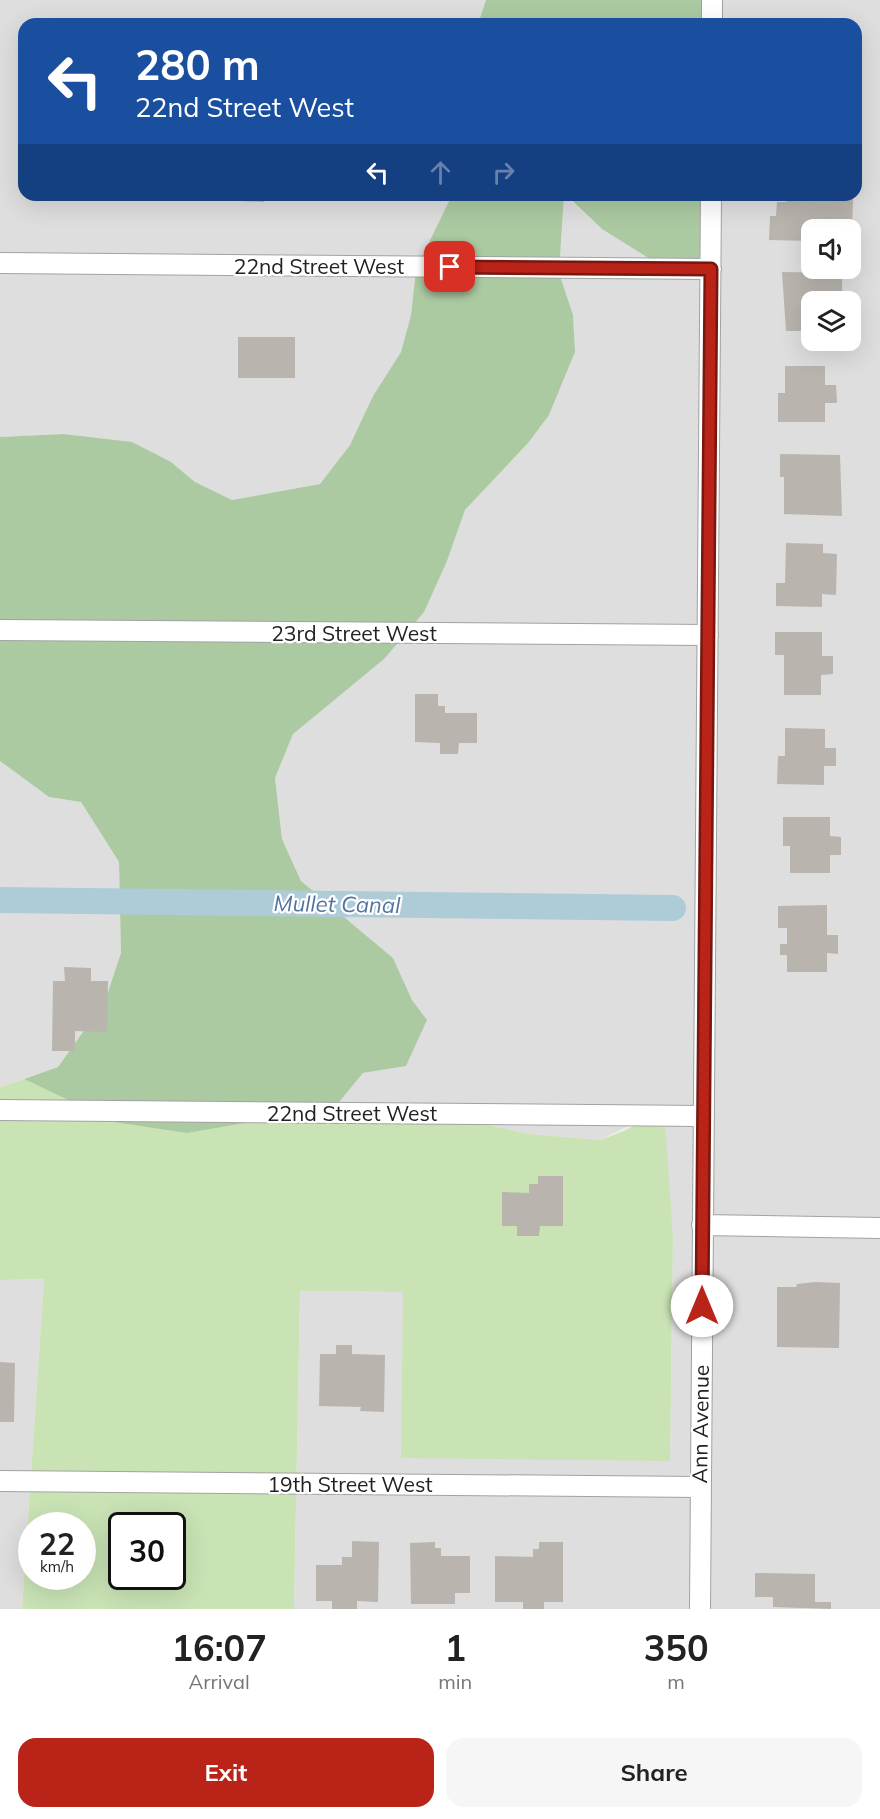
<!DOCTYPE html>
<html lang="en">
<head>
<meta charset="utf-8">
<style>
	body { margin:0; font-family:Mulish,sans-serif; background:#f6f6f6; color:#222; height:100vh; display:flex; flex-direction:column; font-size:22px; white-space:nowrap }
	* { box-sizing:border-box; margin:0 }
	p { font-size:20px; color:#767676 }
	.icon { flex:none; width:33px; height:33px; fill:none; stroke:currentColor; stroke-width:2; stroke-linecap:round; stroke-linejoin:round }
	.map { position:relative; height:1609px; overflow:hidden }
	.details { display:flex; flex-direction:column; background:#fff; flex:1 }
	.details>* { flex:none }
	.guide { position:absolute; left:18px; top:18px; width:844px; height:183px; border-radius:18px; box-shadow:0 6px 24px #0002; background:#1a4fa0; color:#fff; overflow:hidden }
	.tools { position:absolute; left:801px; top:219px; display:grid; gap:12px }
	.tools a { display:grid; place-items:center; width:60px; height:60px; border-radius:12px; background:#fff; box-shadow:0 6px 24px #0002; font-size:30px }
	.speed { position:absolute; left:18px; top:1512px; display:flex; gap:12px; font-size:30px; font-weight:700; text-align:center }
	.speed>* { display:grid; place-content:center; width:78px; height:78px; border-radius:50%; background:#fff; box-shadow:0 6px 24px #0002; line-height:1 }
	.speed small { font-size:15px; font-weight:400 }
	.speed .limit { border:3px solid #111; border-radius:9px; background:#fff; color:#111 }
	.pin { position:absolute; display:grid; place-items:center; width:51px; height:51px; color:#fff; margin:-26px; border-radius:12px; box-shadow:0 3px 9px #0006 }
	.me { position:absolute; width:66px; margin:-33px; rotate:0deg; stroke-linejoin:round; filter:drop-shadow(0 0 4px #0008) }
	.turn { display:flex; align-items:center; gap:21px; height:126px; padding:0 18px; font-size:27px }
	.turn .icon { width:78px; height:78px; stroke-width:2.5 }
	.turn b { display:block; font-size:42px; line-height:51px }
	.lanes { display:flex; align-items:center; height:57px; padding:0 18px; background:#0003; justify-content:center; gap:30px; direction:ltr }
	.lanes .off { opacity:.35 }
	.eta { display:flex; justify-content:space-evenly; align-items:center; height:102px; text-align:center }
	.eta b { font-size:36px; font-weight:700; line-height:42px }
	.cta { display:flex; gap:12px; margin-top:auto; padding:12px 18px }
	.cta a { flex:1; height:69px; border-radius:18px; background:#b92318; color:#fff; font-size:24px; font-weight:700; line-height:69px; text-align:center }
	.cta a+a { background:#f6f6f6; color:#222 }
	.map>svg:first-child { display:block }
</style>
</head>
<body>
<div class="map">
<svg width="880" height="1609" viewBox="0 0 880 1609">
	<rect width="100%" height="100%" fill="#f0eee8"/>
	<path fill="#dedede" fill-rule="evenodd" d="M0,0h486l-8,24h-454v171h428l-36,74 -5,46 -10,37 -28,44 -23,49 -30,39 -88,16 -37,-18 -24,-20 -108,-28 -63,3z
		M721,0h159v1609h-586l6,-318 103,1 267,169 3,-224 -10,-128 -63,31 -71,-6 -45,-10 -149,-17 28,-34 43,-7 20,-46 -14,-20 -19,-42 -92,-77 -19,-42 -7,-61 18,-44 34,-30 120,-143 18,-51 64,-68 20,-27 26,-63 -2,-37 -14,-42 5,-78 38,34 112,-34h142v-171h-136zM812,230h38v38h-38zM812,302h38v38h-38z
		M0,761l49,36 32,5 38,60 2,91 -16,48 -47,66 -58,20z
		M44,1279l-22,330h-22v-329z"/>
	<path fill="#c9e3b5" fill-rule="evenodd" d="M24,1079l90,43 329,-1 41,3 45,10 71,6 24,-9 40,-22 9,128 -3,224 -269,-3 2,-166 -103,-1 -6,318h-272l22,-330 -44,1v-193zM32,1526h50v50h-50zM122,1526h50v50h-50z"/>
	<path fill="#abcaa2" d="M486,0h235l-1,24h-242z
		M452,195h112l-5,78 14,42 2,37 -26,63 -20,27 -64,68 -18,51 -23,51 -40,47 -91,75 -18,44 7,61 19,42 92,77 19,42 15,20 -21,46 -43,7 -28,34 -148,26 -73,-11 -90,-43 34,-12 47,-66 16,-48 -2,-91 -38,-60 -32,-5 -49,-36v-324l63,-3 69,8 39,20 24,20 37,18 88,-16 30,-39 23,-49 28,-44 10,-37 5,-46z
		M566,195h148l-2,84 -57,-17 -53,-33z"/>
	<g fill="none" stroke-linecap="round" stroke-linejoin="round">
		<path stroke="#aeccd8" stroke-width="26" d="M0,900l673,8"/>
	</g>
	<path fill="#b9b4ae" d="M241,195h23v7l-23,-1z
		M786,195h38v4h29l-1,31h-40v11l-43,-1 1,-24h6l1,-14h9z
		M782,272l60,1v29h-30v29h-26z
		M238,337h57v41h-57z
		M785,366h40v19h11l1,18h-12v19h-47v-29h7z
		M780,454l60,1 2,61 -58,-2v-37h-4z
		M786,543l37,1v9l14,1 -1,41 -14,-1v13l-46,-1v-23h9z
		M775,632h47v24h11v18l-12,1v20h-37v-40h-9z
		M415,694h23v12h7v7h32v30h-18l-1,11h-18v-11l-25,-1z
		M785,728l40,1v19h11v18h-12v19l-47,-1 1,-28h7z
		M783,817h47v19l11,1v18h-11v18h-40v-27h-7z
		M827,905v30h11v19l-11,-1v19h-40v-17h-7v-11h7v-16h-9v-22z
		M64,967l27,1v13h17l-1,51 -32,-1v20h-23l1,-70h12z
		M538,1176h25v50h-23l-1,10h-22v-10h-15v-34l27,1v-9h9z
		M815,1282l25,1 -1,65 -62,-1v-60h19l1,-3z
		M336,1345h16v9l33,1 -1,57 -24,-1 1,-4 -42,-1 1,-52h16z
		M0,1362l15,1 -1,59h-14z
		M352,1541l27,1 -1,60 -21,-1v8h-25v-8h-16v-36h26v-8h10z
		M435,1542v6h6v8h29v37h-15v11h-44l-1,-61z
		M539,1542h24v60h-19v7h-21v-7h-28v-46l38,1v-8h6z
		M755,1573l60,1v28h16v7l-58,-2v-10h-18z"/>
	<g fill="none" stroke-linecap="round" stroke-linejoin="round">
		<g stroke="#a2a2a2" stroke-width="22">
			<path id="street" d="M712,24v-24
				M0,263l711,6
				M0,630l708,5
				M0,1110l704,6
				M702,1225l178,3
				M0,1481l699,6
				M700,1609l11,-1414"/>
		</g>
		<use href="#street" stroke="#fff" stroke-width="20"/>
	</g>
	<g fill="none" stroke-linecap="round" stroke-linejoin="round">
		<g stroke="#781710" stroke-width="15">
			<path id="route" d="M450,267l261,2 -9,1037"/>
		</g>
		<use href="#route" stroke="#b92318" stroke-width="10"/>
	</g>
	<g text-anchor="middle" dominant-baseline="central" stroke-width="4.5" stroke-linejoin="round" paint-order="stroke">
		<g font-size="21" fill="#212121" stroke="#fff">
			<text x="319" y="266">22nd Street West</text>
			<text x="354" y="633">23rd Street West</text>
			<text x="352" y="1113">22nd Street West</text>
			<text transform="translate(700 1424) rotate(-89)">Ann Avenue</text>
			<text x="350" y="1484">19th Street West</text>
		</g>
		<g font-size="22" font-style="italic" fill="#54749f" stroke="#fff">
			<text transform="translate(337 904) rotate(1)">Mullet Canal</text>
		</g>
	</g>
</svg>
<div class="tools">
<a><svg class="icon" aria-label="sound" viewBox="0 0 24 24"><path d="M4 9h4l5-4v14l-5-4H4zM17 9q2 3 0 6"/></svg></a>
<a><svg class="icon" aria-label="layers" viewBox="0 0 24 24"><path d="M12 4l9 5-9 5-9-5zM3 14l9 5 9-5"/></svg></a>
</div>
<div class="speed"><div>22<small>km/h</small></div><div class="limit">30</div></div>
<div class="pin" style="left:450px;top:267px;background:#d93025"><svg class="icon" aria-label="arrive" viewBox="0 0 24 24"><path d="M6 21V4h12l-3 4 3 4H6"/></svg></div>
<svg class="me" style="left:702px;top:1306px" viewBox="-20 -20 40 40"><circle r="19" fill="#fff"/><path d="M0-13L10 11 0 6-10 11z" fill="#b92318"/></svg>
<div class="guide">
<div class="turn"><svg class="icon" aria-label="left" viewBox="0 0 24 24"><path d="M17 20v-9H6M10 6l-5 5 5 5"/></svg><div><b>280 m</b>22nd Street West</div></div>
<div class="lanes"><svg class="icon" aria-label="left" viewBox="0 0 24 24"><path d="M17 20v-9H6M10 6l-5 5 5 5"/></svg><svg class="icon off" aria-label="ahead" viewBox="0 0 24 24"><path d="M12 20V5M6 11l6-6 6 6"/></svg><svg class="icon off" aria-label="right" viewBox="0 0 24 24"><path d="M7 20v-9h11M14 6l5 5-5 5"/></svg></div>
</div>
</div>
<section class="details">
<div class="eta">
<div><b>16:07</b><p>Arrival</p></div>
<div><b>1</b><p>min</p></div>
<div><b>350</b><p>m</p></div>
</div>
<div class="cta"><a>Exit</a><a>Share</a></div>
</section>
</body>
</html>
